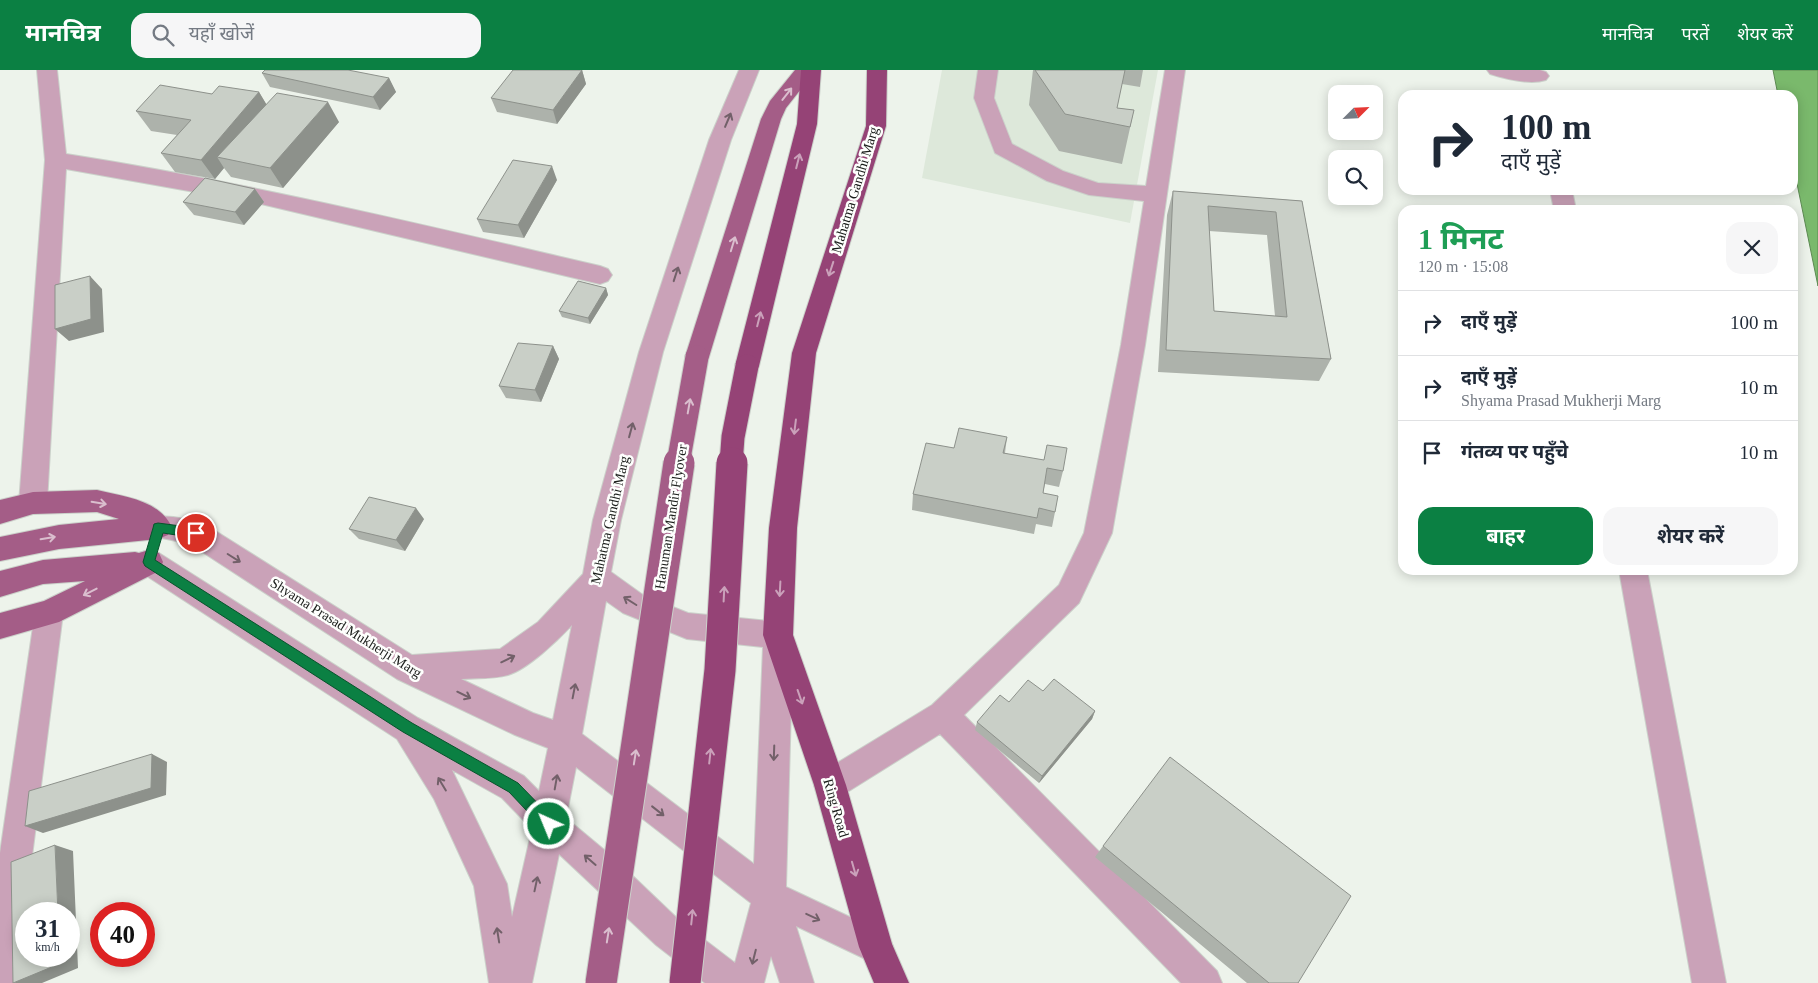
<!DOCTYPE html>
<html lang="hi">
<head>
<meta charset="utf-8">
<style>
	body { margin:0; font-family:"Times New Roman","Noto Sans Devanagari",serif; background:#f6f6f7; color:#1f2937; height:100vh; display:flex; flex-direction:column; font-size:19px; white-space:nowrap }
	* { box-sizing:border-box; margin:0 }
	p { font-size:16px; color:#747a83 }
	.icon { flex:none; width:28px; height:28px; fill:none; stroke:currentColor; stroke-width:2; stroke-linecap:round; stroke-linejoin:round }
	.map { position:relative; flex:1; overflow:hidden }
	.details { position:absolute; left:1398px; top:135px; width:400px; height:370px; display:flex; flex-direction:column; background:#fff; border-radius:15px; box-shadow:0 2px 12px #0003 }
	.details>* { flex:none }
	.guide { position:absolute; left:1398px; top:20px; width:400px; height:105px; border-radius:15px; box-shadow:0 2px 12px #0003; background:#fff; color:#1f2937; overflow:hidden }
	.needle { width:32px; rotate:66deg }
	.buttons { position:absolute; left:1328px; top:15px; display:grid; gap:10px }
	.buttons a { display:grid; place-items:center; width:55px; height:55px; border-radius:10px; background:#fff; box-shadow:0 2px 12px #0003; font-size:25px }
	.speed { position:absolute; left:15px; top:832px; display:flex; gap:10px; font-size:25px; font-weight:700; text-align:center }
	.speed>* { display:grid; place-content:center; width:65px; height:65px; border-radius:50%; background:#fff; box-shadow:0 2px 12px #0003; line-height:1 }
	.speed small { font-size:12px; font-weight:400 }
	.speed .limit { border:8px solid #d22; background:#fff; color:#111 }
	.pin { position:absolute; display:grid; place-items:center; width:42px; height:42px; color:#fff; margin:-21px; border:2px solid #fff; border-radius:50%; box-shadow:0 1px 5px #0007 }
	.me { position:absolute; width:55px; margin:-28px; rotate:316deg; stroke-linejoin:round; filter:drop-shadow(0 0 4px #0008) }
	.turn { display:flex; align-items:center; gap:18px; height:105px; padding:0 20px; font-size:22px }
	.turn .icon { width:65px; height:65px; stroke-width:2.5 }
	.turn b { display:block; font-size:35px; line-height:42px }
	.round { display:grid; place-items:center; flex:none; width:52px; height:52px; border-radius:15px; background:#f6f6f7 }
	.overview { display:flex; align-items:center; justify-content:space-between; height:85px; padding:0 20px }
	h1 { font-size:30px; font-weight:700; line-height:38px; color:#1e9e55 }
	.action { display:flex; gap:10px; margin-top:auto; padding:10px 20px }
	.action a { flex:1; height:58px; border-radius:15px; background:#0b8043; color:#fff; font-size:20px; font-weight:700; line-height:58px; text-align:center }
	.action a+a { background:#f6f6f7; color:#1f2937 }
	ul { padding:0; list-style:none }
	li { display:flex; align-items:center; gap:15px; height:65px; padding:0 20px; border-top:1px solid #e0e1e3 }
	li div { flex:1 }
	li b { display:block; font-size:19px }
	li em { font-style:normal }
	header { display:flex; align-items:center; gap:30px; box-sizing:border-box; height:70px; padding:0 25px; background:#0b8043; color:#fff }
	header strong { font-size:24px }
	nav { display:flex; gap:28px; margin-inline-start:auto; font-size:18px }
	.search { width:350px; height:45px; background:#f6f6f7; display:flex; align-items:center; gap:12px; box-sizing:border-box; padding:0 18px; border-radius:15px; color:#747a83; font-size:19px }
	.map>svg:first-child { display:block }
</style>
</head>
<body>
<header>
<strong>मानचित्र</strong>
<div class="search"><svg class="icon" aria-label="search" viewBox="0 0 24 24"><circle cx="10" cy="10" r="6"/><path d="M15 15l6 6"/></svg>यहाँ खोजें</div>
<nav><a>मानचित्र</a><a>परतें</a><a>शेयर करें</a></nav>
</header>
<div class="map">
<svg width="1818" height="913" viewBox="0 0 1818 913">
	<rect width="100%" height="100%" fill="#edf3eb"/>
	<path fill="#dde8da" d="M942,0h216l-28,153 -208,-45z"/>
	<path fill="#7ab96c" stroke="#5d8a53" d="M1773,0h45v216l-25,-122 -1,-69h-14z"/>
	<g fill="none" stroke-linecap="round" stroke-linejoin="round">
		<g stroke="#cbd1ca" stroke-width="2">
			<path id="minor" d="M37,0h20l9,84c180,28 357,71 534,112l8,3 4,6 -4,6 -8,3 -339,-80 -195,-35 -19,334 -4,8 -10,3 -10,-3 -4,-8 26,-343z
				M739,0h20l-28,70 -68,212 -42,168 -10,52 32,23 45,18 90,9 10,4 5,9 -7,252 102,48 5,12 -5,12 -12,5 -80,-38 18,57h-34l-9,-27 -7,27h-59l-49,-38 -97,-91 -27,129h-43l-15,-97 -40,-87 -37,-60 -258,-168 -4,-9 4,-9 10,-3 10,3 259,165 106,58 15,15 9,-43 -33,-13 -118,-56 -207,-135 -42,-9 -4,-8 4,-8c17,-6 41,0 58,6l206,130 88,-6 38,-27 45,-48 10,-54 46,-168 70,-212zM606,531l17,12 64,26 76,8 -9,217 -172,-130zM572,555l-19,95 -20,-7 -72,-34c15,-1 33,0 47,-4 20,-6 50,-35 64,-50zM576,697l175,136 -16,60 -55,-42 -66,-63 -48,-40zM452,700l50,28 30,31 -20,88 -5,-33z
				M978,0h20l-4,28 18,46 51,27 35,12 48,3 19,-116h20l-40,275 -33,188 -33,70 -115,112 253,256 5,12h-41l-241,-249 -99,62 -11,5 -11,-5 -5,-11 5,-11 113,-69 127,-120 25,-52 37,-188 23,-144 -55,-6 -42,-14 -52,-28 -21,-55z
				M1487,0h53l6,2 3,4 -3,4c-16,5 -40,-1 -56,-6z
				M1550,120h22l4,20h-22z
				M1619,500h28l79,413h-34z
				M49,530l10,4 4,9 -46,361 -3,9h-14v-130l35,-240 4,-9z"/>
		</g>
		<g stroke="#cbd1ca" stroke-width="2">
			<path id="major" d="M795,0h21l-30,38 -5,11 -72,238 -3,7 -9,3 -9,-3 -3,-7 76,-238 9,-18z
				M97,420c27,7 61,9 75,37l-4,8 -10,4 -99,10 -59,12v-24l59,-12 60,-6 -22,-7 -64,2 -33,10v-24l33,-8z
				M149,480l10,3 4,9 -4,9 -100,51 -59,17v-26l44,-12 41,-20 -42,3 -43,13v-26l43,-11 92,-8 4,1z"/>
		</g>
		<g stroke="#cbd1ca" stroke-width="2">
			<path id="highway" d="M801,0h20l-4,54 -58,242 -3,7 -9,3 -9,-3 -3,-7 62,-242z
				M867,0h20l-1,56 -70,227 -19,175 -4,107 53,150 46,159 17,39h-35l-15,-36 -45,-162 -51,-150 6,-107 23,-175 74,-227z"/>
		</g>
		<use href="#minor" fill="#caa2b8" fill-rule="evenodd"/>
		<use href="#major" fill="#a45d87" fill-rule="evenodd"/>
		<use href="#highway" fill="#954376" fill-rule="evenodd"/>
		<g stroke="#cbd1ca" stroke-width="25" stroke-linecap="butt">
			<path id="major-bridge-far1" d="M678,394l19,-107"/>
		</g>
		<g stroke="#cbd1ca" stroke-width="33" stroke-linecap="butt">
			<path id="major-bridge" d="M601,913l78,-520"/>
		</g>
		<g stroke="#cbd1ca" stroke-width="25" stroke-linecap="butt">
			<path id="highway-bridge-far1" d="M731,394l2,-27 14,-71"/>
		</g>
		<g stroke="#cbd1ca" stroke-width="33" stroke-linecap="butt">
			<path id="highway-bridge" d="M685,913l35,-313 12,-207"/>
		</g>
		<use href="#major-bridge-far1" stroke="#a45d87" stroke-width="23"/>
		<use href="#major-bridge" stroke="#a45d87" stroke-width="31"/>
		<use href="#highway-bridge-far1" stroke="#954376" stroke-width="23"/>
		<use href="#highway-bridge" stroke="#954376" stroke-width="31"/>
	</g>
	<path fill="#adb2ab" fill-rule="evenodd" d="M582,0l4,14 -29,40 -60,-12 -6,-14z
		M1033,0h110l-3,17 -18,-3 -5,24 17,2 -12,54 -63,-13 -30,-46z
		M262,3l127,5 7,14 -16,18 -110,-23z
		M259,22l7,12 73,18 -56,66 -52,-11 -7,-9 -9,11 -40,-7 -14,-19 16,-18 -26,-4 -15,-20 76,-17z
		M557,110l-33,58 -41,-6 -6,-13z
		M255,119l9,13 -20,23 -50,-10 -11,-13z
		M1173,121l129,10 29,158 -12,22 -161,-9 9,-157zM1209,161l58,4 8,81 -61,-5z
		M606,218l2,7 -18,29 -28,-7 -3,-6z
		M553,276l6,13 -18,43 -35,-4 -7,-12z
		M1007,367l-2,16 58,18 -4,16 -14,-3 -2,9 12,19 -3,15 -16,-3 -2,10 -122,-24 1,-16 41,-46z
		M424,449l-19,32 -46,-12 -10,-10z
		M1043,621l52,20 -3,8 -53,64 -64,-53 2,-8 32,-20z
		M1103,776l195,137h-51l-152,-126z"/>
	<path fill="#8d918b" d="M582,0l4,14 -29,40 -4,-14z
		M389,8l7,14 -16,18 -7,-13z
		M259,22l12,20 -54,45 7,11 -9,11 -14,-19z
		M328,32l11,20 -56,66 -13,-20z
		M552,96l5,14 -33,58 -6,-13z
		M255,119l9,13 -20,23 -9,-13z
		M90,206l12,13 2,43 -35,9 -14,-12z
		M606,218l2,7 -18,29 -2,-6z
		M553,276l6,13 -18,43 -6,-12z
		M416,438l8,11 -19,32 -9,-11z
		M1095,641l-3,8 -53,64 3,-7z
		M152,684l15,8 -1,33 -123,38 -18,-7z
		M55,775l18,6 5,117 -36,15h-28l45,-27h10v-42h-11z"/>
	<path fill="#c9cfc7" stroke="#8d918b" fill-rule="evenodd" d="M265,0h83l41,8 -16,19 -111,-24z
		M513,0h69l-29,40 -62,-12z
		M1035,0h90l-8,38 17,2 -4,17 -65,-13z
		M160,15l52,9 7,-8 40,6 -58,68 -40,-7 30,-33 -55,-9z
		M277,23l51,9 -58,66 -53,-11z
		M513,90l39,6 -34,59 -41,-6z
		M205,108l50,11 -20,23 -52,-10z
		M1173,121l129,10 29,158 -165,-9zM1208,136l68,6 11,105 -73,-6z
		M90,206l1,43 -36,10v-44z
		M578,211l28,7 -18,30 -29,-7z
		M518,273l35,3 -18,44 -36,-4z
		M959,358l48,9 -4,16 41,7 3,-15 20,3 -4,23 -16,-3 -4,25 15,3 -3,16 -16,-4 -2,10 -124,-24 13,-51 28,5z
		M369,427l47,11 -20,32 -47,-11z
		M1054,609l41,32 -53,65 -65,-54 23,-27 9,7 19,-22 15,11z
		M152,684l-1,34 -126,38 4,-35z
		M1170,687l181,139 -53,87h-29l-166,-137z
		M55,775l3,69h-32v42h33v8l-46,19 -2,-121z"/>
	<defs><path id="oneway-shaft" d="M-6 0H5M1.5-3L5.5 0L1.5 3" fill="none" stroke-width="1.6" stroke-linecap="round" stroke-linejoin="round" transform="scale(1.25)"/></defs>
	<g stroke="#dabece">
		<use href="#oneway-shaft" transform="translate(787 24) rotate(-52)"/>
		<use href="#oneway-shaft" transform="translate(733 174) rotate(-73)"/>
		<use href="#oneway-shaft" transform="translate(689 336) rotate(-80)"/>
		<use href="#oneway-shaft" transform="translate(99 433) rotate(9)"/>
		<use href="#oneway-shaft" transform="translate(48 468) rotate(-9)"/>
		<use href="#oneway-shaft" transform="translate(90 522) rotate(153)"/>
		<use href="#oneway-shaft" transform="translate(635 687) rotate(-81)"/>
		<use href="#oneway-shaft" transform="translate(608 865) rotate(-81)"/>
	</g>
	<g stroke="#726069">
		<use href="#oneway-shaft" transform="translate(728 50) rotate(-67)"/>
		<use href="#oneway-shaft" transform="translate(676 204) rotate(-72)"/>
		<use href="#oneway-shaft" transform="translate(631 360) rotate(-75)"/>
		<use href="#oneway-shaft" transform="translate(234 488) rotate(32)"/>
		<use href="#oneway-shaft" transform="translate(630 531) rotate(-148)"/>
		<use href="#oneway-shaft" transform="translate(508 589) rotate(-26)"/>
		<use href="#oneway-shaft" transform="translate(574 621) rotate(-79)"/>
		<use href="#oneway-shaft" transform="translate(464 625) rotate(26)"/>
		<use href="#oneway-shaft" transform="translate(774 683) rotate(92)"/>
		<use href="#oneway-shaft" transform="translate(556 712) rotate(-80)"/>
		<use href="#oneway-shaft" transform="translate(442 714) rotate(-121)"/>
		<use href="#oneway-shaft" transform="translate(658 741) rotate(38)"/>
		<use href="#oneway-shaft" transform="translate(590 790) rotate(-139)"/>
		<use href="#oneway-shaft" transform="translate(536 814) rotate(-78)"/>
		<use href="#oneway-shaft" transform="translate(813 847) rotate(25)"/>
		<use href="#oneway-shaft" transform="translate(498 865) rotate(-99)"/>
		<use href="#oneway-shaft" transform="translate(754 887) rotate(104)"/>
	</g>
	<g stroke="#caa1ba">
		<use href="#oneway-shaft" transform="translate(798 91) rotate(-76)"/>
		<use href="#oneway-shaft" transform="translate(831 199) rotate(108)"/>
		<use href="#oneway-shaft" transform="translate(759 249) rotate(-76)"/>
		<use href="#oneway-shaft" transform="translate(795 357) rotate(97)"/>
		<use href="#oneway-shaft" transform="translate(780 519) rotate(93)"/>
		<use href="#oneway-shaft" transform="translate(724 524) rotate(-87)"/>
		<use href="#oneway-shaft" transform="translate(800 627) rotate(71)"/>
		<use href="#oneway-shaft" transform="translate(710 686) rotate(-84)"/>
		<use href="#oneway-shaft" transform="translate(854 799) rotate(74)"/>
		<use href="#oneway-shaft" transform="translate(692 847) rotate(-84)"/>
	</g>
	<path fill="#0b8043" stroke="#07532c" d="M158,453l38,5 4,2 1,3 -1,4 -4,1 -33,-5 -8,27 257,163 106,60 35,36 2,5 -2,5 -4,2 -5,-2 -35,-37 -106,-60 -258,-166 -2,-4 10,-34 1,-4z"/>
	<g text-anchor="middle" dominant-baseline="central" stroke-width="5" stroke-linejoin="round" paint-order="stroke">
		<g font-size="14" fill="#1a1d1a" stroke="#fefffd">
			<text transform="translate(855 120) rotate(-73)">Mahatma Gandhi Marg</text>
			<text transform="translate(671 447) rotate(-81)">Hanuman Mandir Flyover</text>
			<text transform="translate(610 450) rotate(-77)">Mahatma Gandhi Marg</text>
			<text transform="translate(346 558) rotate(32)">Shyama Prasad Mukherji Marg</text>
			<text transform="translate(836 738) rotate(74)">Ring Road</text>
		</g>
	</g>
</svg>
<div class="buttons">
<a><svg class="needle" viewBox="-14 -14 28 28"><path d="M0-13l5 13h-10z" fill="#e53935"/><path d="M0 13l5-13h-10z" fill="#747a83"/></svg></a>
<a><svg class="icon" aria-label="search" viewBox="0 0 24 24"><circle cx="10" cy="10" r="6"/><path d="M15 15l6 6"/></svg></a>
</div>
<div class="speed"><div>31<small>km/h</small></div><div class="limit">40</div></div>
<div class="pin" style="left:196px;top:463px;background:#d93025"><svg class="icon" aria-label="arrive" viewBox="0 0 24 24"><path d="M6 21V4h12l-3 4 3 4H6"/></svg></div>
<svg class="me" style="left:549px;top:754px" viewBox="-20 -20 40 40"><circle r="17" fill="#0b8043" stroke="#fff" stroke-width="3"/><path d="M0-11L8 9 0 5-8 9z" fill="#fff"/></svg>
<div class="guide">
<div class="turn"><svg class="icon" aria-label="right" viewBox="0 0 24 24"><path d="M7 20v-9h11M14 6l5 5-5 5"/></svg><div><b>100 m</b>दाएँ मुड़ें</div></div>
</div>
<section class="details">
<div class="overview"><div><h1>1 मिनट</h1><p>120 m · 15:08</p></div><a class="round"><svg class="icon" aria-label="close" viewBox="0 0 24 24"><path d="M6 6l12 12M18 6L6 18"/></svg></a></div>
<ul>
<li><svg class="icon" aria-label="right" viewBox="0 0 24 24"><path d="M7 20v-9h11M14 6l5 5-5 5"/></svg><div><b>दाएँ मुड़ें</b></div><em>100 m</em></li>
<li><svg class="icon" aria-label="right" viewBox="0 0 24 24"><path d="M7 20v-9h11M14 6l5 5-5 5"/></svg><div><b>दाएँ मुड़ें</b><p>Shyama Prasad Mukherji Marg</p></div><em>10 m</em></li>
<li><svg class="icon" aria-label="arrive" viewBox="0 0 24 24"><path d="M6 21V4h12l-3 4 3 4H6"/></svg><div><b>गंतव्य पर पहुँचे</b></div><em>10 m</em></li>
</ul>
<div class="action"><a>बाहर</a><a>शेयर करें</a></div>
</section>
</div>
</body>
</html>
